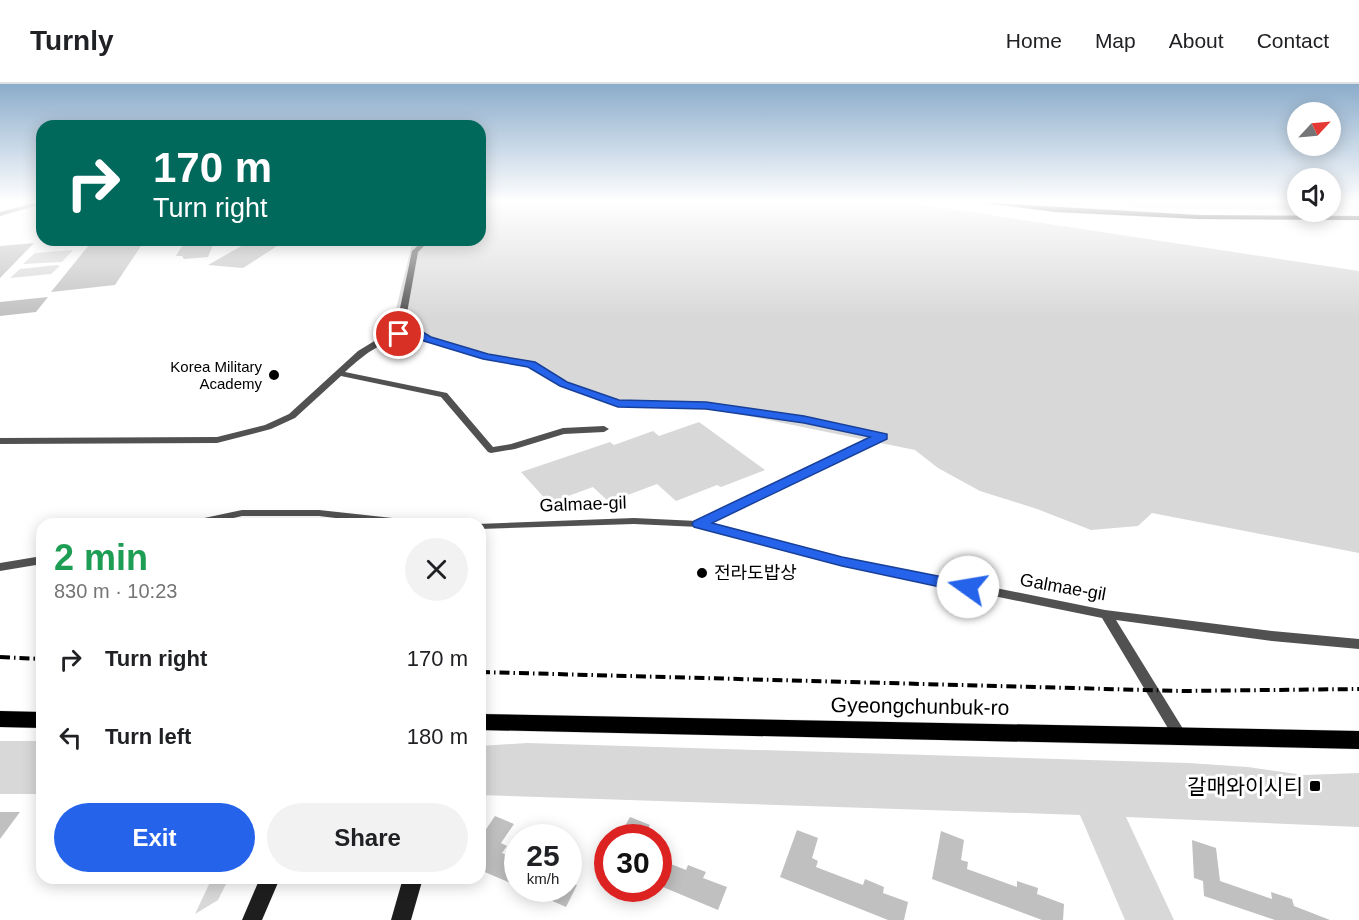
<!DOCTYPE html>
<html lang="en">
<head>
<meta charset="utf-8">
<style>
	body { margin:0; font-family:Helvetica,"Noto Sans KR",sans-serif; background:#f2f2f2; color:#202124; height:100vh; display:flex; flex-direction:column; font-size:22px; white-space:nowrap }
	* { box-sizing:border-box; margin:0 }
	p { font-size:20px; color:#757577 }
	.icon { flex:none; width:33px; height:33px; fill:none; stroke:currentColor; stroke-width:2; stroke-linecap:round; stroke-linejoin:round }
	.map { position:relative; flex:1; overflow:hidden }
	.side { position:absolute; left:36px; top:434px; width:450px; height:366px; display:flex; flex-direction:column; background:#fff; border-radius:18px; box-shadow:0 3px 15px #0003 }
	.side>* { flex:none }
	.banner { position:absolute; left:36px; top:36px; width:450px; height:126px; border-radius:18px; box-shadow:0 3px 15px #0003; background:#00695c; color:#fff; overflow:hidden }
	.needle { width:39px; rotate:64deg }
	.buttons { position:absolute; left:1287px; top:18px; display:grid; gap:12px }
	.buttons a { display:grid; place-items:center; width:54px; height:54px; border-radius:50%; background:#fff; box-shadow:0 3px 15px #0003; font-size:30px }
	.speed { position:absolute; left:504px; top:740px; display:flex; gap:12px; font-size:30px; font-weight:700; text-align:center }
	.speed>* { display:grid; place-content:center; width:78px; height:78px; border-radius:50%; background:#fff; box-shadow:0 3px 15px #0003; line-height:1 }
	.speed small { font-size:15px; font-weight:400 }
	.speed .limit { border:9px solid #d22; background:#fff; color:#111 }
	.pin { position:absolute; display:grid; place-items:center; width:51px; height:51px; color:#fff; margin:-26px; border:3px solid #fff; border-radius:50%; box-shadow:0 2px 6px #0007 }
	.me { position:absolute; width:66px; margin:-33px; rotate:283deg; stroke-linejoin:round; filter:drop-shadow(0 0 4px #0008) }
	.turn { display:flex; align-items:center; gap:21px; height:126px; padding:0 18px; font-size:27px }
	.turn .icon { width:78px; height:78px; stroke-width:2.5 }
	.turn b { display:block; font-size:42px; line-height:51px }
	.round { display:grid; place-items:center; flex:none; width:63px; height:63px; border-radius:32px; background:#f2f2f2 }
	.headline { display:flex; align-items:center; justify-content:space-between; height:102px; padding:0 18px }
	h1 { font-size:36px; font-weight:700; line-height:45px; color:#1e9e55 }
	.action { display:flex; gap:12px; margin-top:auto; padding:12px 18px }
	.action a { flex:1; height:69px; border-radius:36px; background:#2563eb; color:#fff; font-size:24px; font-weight:700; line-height:69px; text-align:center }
	.action a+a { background:#f2f2f2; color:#202124 }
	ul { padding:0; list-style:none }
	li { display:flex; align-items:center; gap:18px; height:78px; padding:0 18px }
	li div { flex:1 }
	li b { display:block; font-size:22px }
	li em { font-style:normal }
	header { display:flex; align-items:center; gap:36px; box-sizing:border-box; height:84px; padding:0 30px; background:#fff; border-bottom:2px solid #e0e0e0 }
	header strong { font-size:28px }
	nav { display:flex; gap:33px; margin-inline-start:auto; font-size:21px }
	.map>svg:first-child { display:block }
</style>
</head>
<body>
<header>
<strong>Turnly</strong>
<nav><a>Home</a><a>Map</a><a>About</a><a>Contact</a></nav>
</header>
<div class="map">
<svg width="1359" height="836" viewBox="0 0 1359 836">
	<rect width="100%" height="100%" fill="#fff"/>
	<path fill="#d8d8d8" d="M480,118h424l455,69v282l-207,-40 -14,13 -47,4 -54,-21 -57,-18 -42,-23 -23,-18 -235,-48 -63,-1 -99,-37 -106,-25 -17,-26 17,-69 3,-4h65z
		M1030,118h267l1,8 -120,-1z
		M73,166l-11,12 -39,2 12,-11z
		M57,181l3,1 -9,8 -41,4 10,-9z
		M699,338l66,48 -44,17 -4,-2 -41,16 -19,-17 -48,18 -16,-15 -44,16 -28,-31 89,-30 4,3 39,-14 6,5z
		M0,657h42v53h-42z
		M527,659l661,20 60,4 56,8 55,-2v54l-233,-10 48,103h-49l-45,-105 -600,-20v-49z
		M212,794h17l-11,22 -23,14z"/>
	<path fill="#c0c0c0" d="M93,156h52l-30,45 -64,7z
		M215,156l-7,17 -24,2 -2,-3h-6l6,-10 11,-5z
		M252,156l33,1 -42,27 -35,-3z
		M34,159l-34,35v-32z
		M48,213l-12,15 -36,4v-14z
		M0,728h20l-20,27z
		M495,732l19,8 -13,19 6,3 -5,7 16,7v26l-38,-16v-32z
		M630,733l20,8 -7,12h-24z
		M797,746l21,8 -6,20 6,3 -2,6 47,18 2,-6 19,8 -1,6 25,9 -4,18h-16l-108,-43z
		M941,747l23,9 -3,20 7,2 -1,7 50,18v-6l21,7 -1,6 27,10 -1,16h-21l-110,-41z
		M1192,756l24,8 4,33 52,18 -1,-7 21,7 2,7 36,14h-55l-71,-24 -1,-15 -9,-3z
		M658,775l28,11 2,-5 18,7 -3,6 24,9 -9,23 -60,-25z
		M568,797l9,4 -11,22 -43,-19h45z"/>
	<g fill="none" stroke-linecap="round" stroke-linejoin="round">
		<g stroke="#dbdbdb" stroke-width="1">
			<path id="primary" d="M975,118l224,13 160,1v4l-160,-1 -143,-7z
				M0,627l42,1v16l-42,-1z
				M480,630l879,17v18l-879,-19z"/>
		</g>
		<path fill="#515151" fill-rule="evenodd" d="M37,118h5v2l-42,12v-4z
			M424,156h6l-12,12 -11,61 10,15 14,9 56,17 47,8 32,20 53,18 87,2 98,15 78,16 5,3 -178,87 133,34 263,53 167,21 87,8v10l-87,-8 -156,-21 69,112 2,4 -2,4 -5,2 -5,-2 -73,-122 -260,-53 -143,-38 -65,-3 -154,5v-5h-3l157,-6 63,3 176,-84 -69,-14 -98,-15 -88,-2 -58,-20 -31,-20 -46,-8 -58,-17 -12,-8c-31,9 -44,17 -68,39l102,21 46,54 18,-3 52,-16 41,-2 5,3 -5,3 -40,2 -49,15 -24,4 -3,-1 -47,-55 -100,-21 -46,42 -24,11 -54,14 -217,1v-6l217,-1 48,-12 24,-11 69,-63 23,-14 29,-8 -11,-16 13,-62z
			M242,426h77l101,11 5,3h-40l-66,-8h-77l-34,8h-23l5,-3z
			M42,472v8l-42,7v-8z"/>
		<path fill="#1e1e1e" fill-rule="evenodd" d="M260,794h20l-18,42h-20z
			M403,794h20l-12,42h-20z"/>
		<use href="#primary" fill="#000" fill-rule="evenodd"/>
		<path stroke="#000" stroke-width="4" stroke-dasharray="10 4 1.5 4" stroke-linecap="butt" d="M0,573l42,2
			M480,588l702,19 177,-2"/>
	</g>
	<linearGradient id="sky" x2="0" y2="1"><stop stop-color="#8baccb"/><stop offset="0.5" stop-color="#fff"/><stop offset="1" stop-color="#fff" stop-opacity="0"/></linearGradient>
	<rect width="1359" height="235" fill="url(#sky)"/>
	<path fill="#2563eb" stroke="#184099" stroke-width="1.5" d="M414,243l17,10 57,17 47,8 32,20 52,18 87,2 98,14 83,18v5l-175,84 130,34 126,25 8,5 -8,6 -126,-27 -148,-39 -2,-3 2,-3 176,-84 -66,-14 -98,-14 -88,-2 -58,-21 -32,-19 -45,-8 -59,-18 -11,-8 -14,4 -5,-3z"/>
	<g fill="#000" stroke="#fff" stroke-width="2">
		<circle cx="274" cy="291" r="6"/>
		<circle cx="702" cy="489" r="6"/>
		<rect x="1309" y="696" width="12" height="12" rx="3"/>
	</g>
	<g text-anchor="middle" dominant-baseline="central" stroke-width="6" stroke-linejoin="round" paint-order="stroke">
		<g font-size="15" fill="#000" stroke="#fff" text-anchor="end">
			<text x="262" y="282">Korea Military<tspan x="262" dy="17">Academy</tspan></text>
		</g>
		<g font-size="18" fill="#000" stroke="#fff">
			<text transform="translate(583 420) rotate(-2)">Galmae-gil</text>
			<text transform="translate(1063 503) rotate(10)">Galmae-gil</text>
		</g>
		<g font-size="18" fill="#000" stroke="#fff" text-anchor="start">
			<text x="714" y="489">전라도밥상</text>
		</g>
		<g font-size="21" fill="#000" stroke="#fff">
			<text transform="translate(920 622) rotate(1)">Gyeongchunbuk-ro</text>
		</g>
		<g font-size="21" fill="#000" stroke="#fff" text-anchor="end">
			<text x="1303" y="702">갈매와이시티</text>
		</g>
	</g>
</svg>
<div class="buttons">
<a><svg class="needle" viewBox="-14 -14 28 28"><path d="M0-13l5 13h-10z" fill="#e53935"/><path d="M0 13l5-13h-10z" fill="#757577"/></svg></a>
<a><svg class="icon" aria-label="sound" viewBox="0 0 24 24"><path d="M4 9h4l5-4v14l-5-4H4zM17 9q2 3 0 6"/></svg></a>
</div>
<div class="speed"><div>25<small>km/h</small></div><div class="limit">30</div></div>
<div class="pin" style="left:399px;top:250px;background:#d93025"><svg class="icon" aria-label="arrive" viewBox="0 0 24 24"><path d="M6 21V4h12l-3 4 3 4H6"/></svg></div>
<svg class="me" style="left:968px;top:503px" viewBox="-20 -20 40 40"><circle r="19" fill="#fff"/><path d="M0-13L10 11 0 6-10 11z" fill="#2563eb"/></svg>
<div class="banner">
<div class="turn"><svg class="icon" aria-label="right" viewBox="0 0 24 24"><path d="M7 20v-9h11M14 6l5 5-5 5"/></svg><div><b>170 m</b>Turn right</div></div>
</div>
<section class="side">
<div class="headline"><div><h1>2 min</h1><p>830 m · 10:23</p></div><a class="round"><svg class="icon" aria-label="close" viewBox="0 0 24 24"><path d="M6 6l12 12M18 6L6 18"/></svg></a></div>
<ul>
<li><svg class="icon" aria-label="right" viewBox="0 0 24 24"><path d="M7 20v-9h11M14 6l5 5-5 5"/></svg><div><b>Turn right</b></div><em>170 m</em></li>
<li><svg class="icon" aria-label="left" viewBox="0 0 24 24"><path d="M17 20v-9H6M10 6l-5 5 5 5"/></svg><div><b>Turn left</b></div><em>180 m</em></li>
</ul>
<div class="action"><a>Exit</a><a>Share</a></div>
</section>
</div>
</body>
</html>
